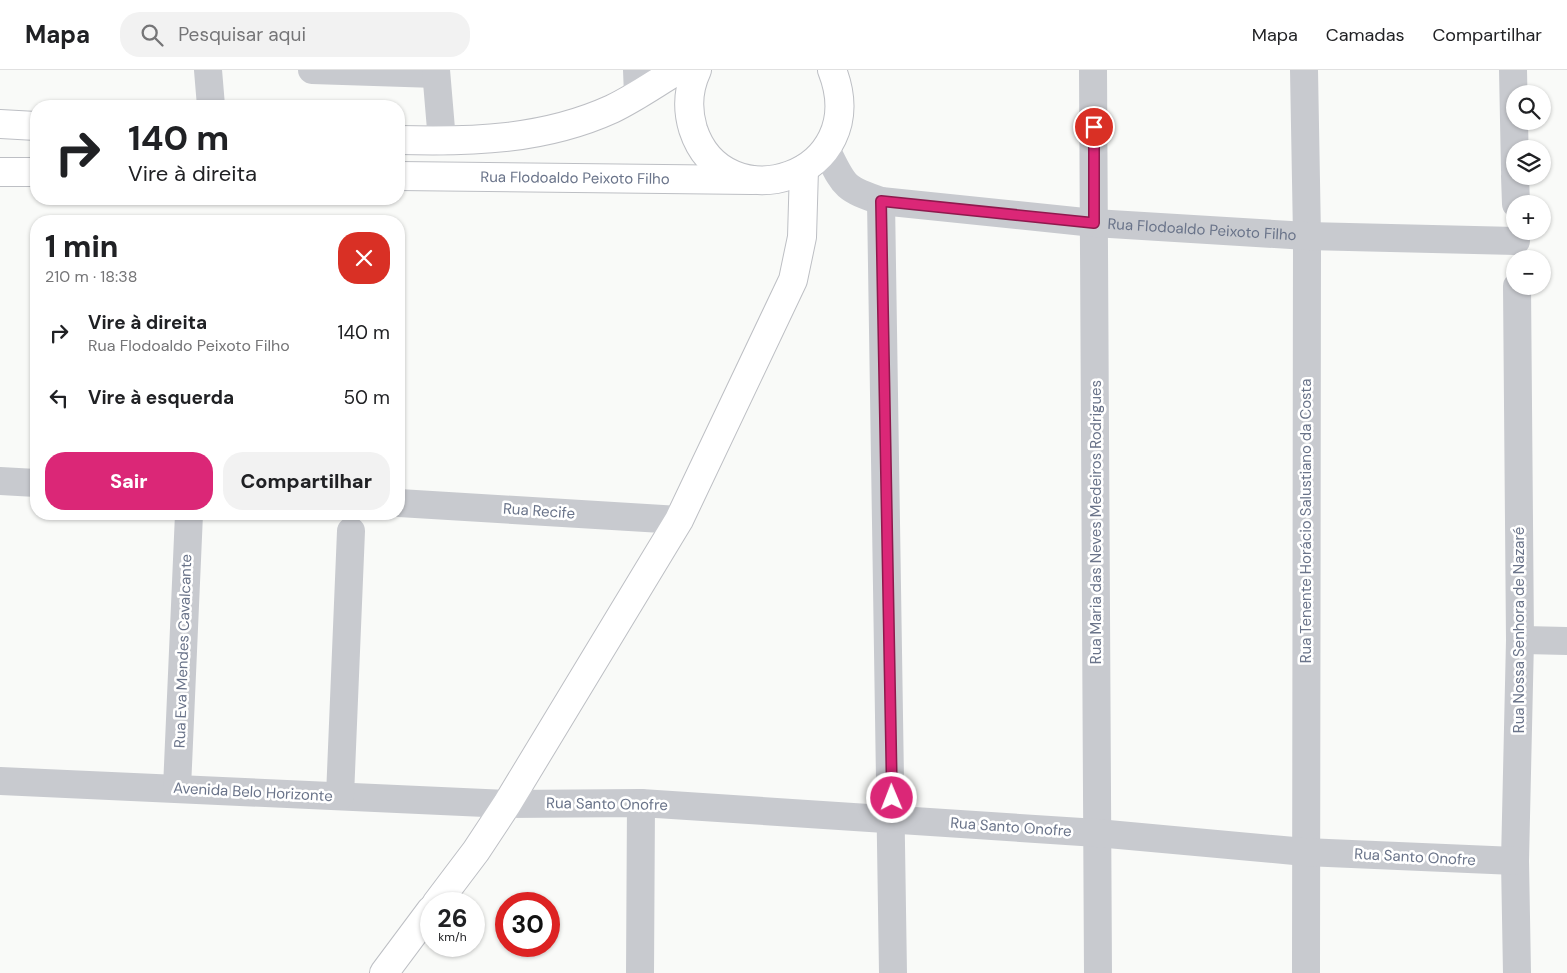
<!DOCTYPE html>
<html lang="pt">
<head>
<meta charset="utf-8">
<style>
	body { margin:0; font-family:"DM Sans",sans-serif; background:#f2f2f2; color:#202124; height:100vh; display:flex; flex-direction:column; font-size:19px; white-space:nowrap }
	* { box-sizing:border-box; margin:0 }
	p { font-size:16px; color:#757577 }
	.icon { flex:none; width:28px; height:28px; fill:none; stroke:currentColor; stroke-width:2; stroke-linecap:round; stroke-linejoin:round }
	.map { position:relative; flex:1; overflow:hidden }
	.panel { position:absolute; left:30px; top:145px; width:375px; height:305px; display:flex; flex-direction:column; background:#fff; border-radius:20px; box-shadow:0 1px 4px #0004 }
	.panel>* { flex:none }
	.guide { position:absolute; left:30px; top:30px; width:375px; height:105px; border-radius:20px; box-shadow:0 1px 4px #0004; background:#fff; color:#202124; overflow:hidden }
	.buttons { position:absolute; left:1506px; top:15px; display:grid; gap:10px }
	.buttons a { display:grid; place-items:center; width:45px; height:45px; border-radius:50%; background:#fff; box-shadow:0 1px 4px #0004; font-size:25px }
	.speed { position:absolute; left:420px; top:822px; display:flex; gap:10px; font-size:25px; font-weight:700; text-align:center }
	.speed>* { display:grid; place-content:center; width:65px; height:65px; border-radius:50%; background:#fff; box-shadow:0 1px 4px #0004; line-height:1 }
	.speed small { font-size:12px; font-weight:400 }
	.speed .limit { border:8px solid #d22; background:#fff; color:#111 }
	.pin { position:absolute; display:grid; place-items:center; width:42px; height:42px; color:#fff; margin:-21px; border:2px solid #fff; border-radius:50%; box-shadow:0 1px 5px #0007 }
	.me { position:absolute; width:55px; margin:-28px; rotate:359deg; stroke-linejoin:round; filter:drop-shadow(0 0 4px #0008) }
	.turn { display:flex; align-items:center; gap:18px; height:105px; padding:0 15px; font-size:22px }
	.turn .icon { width:65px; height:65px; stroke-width:2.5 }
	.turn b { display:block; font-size:35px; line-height:42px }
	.round { display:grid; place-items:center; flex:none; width:52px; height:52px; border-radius:20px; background:#f2f2f2 }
	.head { display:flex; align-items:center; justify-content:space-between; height:85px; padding:0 15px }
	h1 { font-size:30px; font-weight:800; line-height:38px }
	.action { display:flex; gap:10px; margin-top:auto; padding:10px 15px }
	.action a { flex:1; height:58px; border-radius:20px; background:#db2777; color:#fff; font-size:20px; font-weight:800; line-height:58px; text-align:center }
	.action a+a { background:#f2f2f2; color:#202124 }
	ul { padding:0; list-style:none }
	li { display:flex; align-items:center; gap:15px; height:65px; padding:0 15px }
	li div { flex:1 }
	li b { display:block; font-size:19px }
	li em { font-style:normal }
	header { display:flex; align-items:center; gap:30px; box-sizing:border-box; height:70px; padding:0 25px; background:#fff; border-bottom:1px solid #e0e0e0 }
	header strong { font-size:24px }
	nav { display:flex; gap:28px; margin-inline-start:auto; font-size:18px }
	.search { width:350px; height:45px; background:#f2f2f2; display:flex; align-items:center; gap:12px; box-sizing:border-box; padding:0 18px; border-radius:20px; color:#757577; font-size:19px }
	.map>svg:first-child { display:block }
</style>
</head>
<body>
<header>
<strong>Mapa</strong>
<div class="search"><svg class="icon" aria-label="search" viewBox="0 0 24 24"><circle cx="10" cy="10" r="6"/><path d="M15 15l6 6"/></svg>Pesquisar aqui</div>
<nav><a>Mapa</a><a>Camadas</a><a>Compartilhar</a></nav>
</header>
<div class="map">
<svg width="1567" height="903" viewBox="0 0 1567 903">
	<rect width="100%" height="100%" fill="#f9faf8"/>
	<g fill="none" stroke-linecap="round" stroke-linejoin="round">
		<g stroke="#bdbfc4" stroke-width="30">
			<g id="primary">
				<path d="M697,0c-9,19 -10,39 -4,59 31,95 181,48 139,-59"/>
				<path d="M0,54l36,2"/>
				<path d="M399,70c73,2 145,0 213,-31 23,-11 44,-26 66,-39"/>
				<path d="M0,102h36"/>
				<path id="s2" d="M399,106l353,4"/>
				<path d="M436,834l40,-53 31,-47 172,-284 114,-240 9,-43 2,-68"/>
				<path d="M384,903l47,-63"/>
			</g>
		</g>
		<g stroke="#c8cacf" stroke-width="28">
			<path d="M208,0l3,36"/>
			<path d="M312,0l124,4"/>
			<path d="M436,0l6,71"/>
			<path d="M637,0l1,25"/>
			<path d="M1093,0l5,903"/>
			<path d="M1304,0l3,166 -1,737"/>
			<path d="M1513,0l2,100"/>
			<path id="s1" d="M826,79c18,36 16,39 55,52l213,22 213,13 209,5"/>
			<path d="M1515,106l1,28"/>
			<path d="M881,131l12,772"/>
			<path d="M1517,216l3,354 -5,221 2,112"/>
			<path d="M0,411l36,2"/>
			<path d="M399,433l280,17"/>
			<path d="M1520,570l47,1"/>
			<path d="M0,711l507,23 134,-1 456,30 208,19 210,9"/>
			<path d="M177,718l12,-274"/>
			<path d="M340,726l11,-265"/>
			<path d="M640,903l1,-170"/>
		</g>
		<use href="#primary" stroke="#fff" stroke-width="28"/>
	</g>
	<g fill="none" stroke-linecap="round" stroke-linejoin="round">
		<g stroke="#8e194d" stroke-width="12">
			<path id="route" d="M892,728l-11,-597 213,22v-96"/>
		</g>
		<use href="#route" stroke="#db2777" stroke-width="9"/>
	</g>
	<g text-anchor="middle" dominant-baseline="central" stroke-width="5" stroke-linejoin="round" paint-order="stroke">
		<g font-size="15" fill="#697389" stroke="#fff">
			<text stroke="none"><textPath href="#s2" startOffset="176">Rua Flodoaldo Peixoto Filho</textPath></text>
			<text stroke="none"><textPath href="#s1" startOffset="402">Rua Flodoaldo Peixoto Filho</textPath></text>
			<text transform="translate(539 441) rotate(4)">Rua Recife</text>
			<text transform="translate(1306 451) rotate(-90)">Rua Tenente Horácio Salustiano da Costa</text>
			<text transform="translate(1096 452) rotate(-90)">Rua Maria das Neves Medeiros Rodrigues</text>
			<text transform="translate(1519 560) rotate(-90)">Rua Nossa Senhora de Nazaré</text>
			<text transform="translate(183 581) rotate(-88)">Rua Eva Mendes Cavalcante</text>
			<text transform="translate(253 722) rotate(3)">Avenida Belo Horizonte</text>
			<text transform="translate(607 734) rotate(1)">Rua Santo Onofre</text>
			<text transform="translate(1011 757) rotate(4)">Rua Santo Onofre</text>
			<text transform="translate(1415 787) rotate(3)">Rua Santo Onofre</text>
		</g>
	</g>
</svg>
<div class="buttons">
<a><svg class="icon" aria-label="search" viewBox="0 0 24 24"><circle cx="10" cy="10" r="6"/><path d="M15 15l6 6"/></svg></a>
<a><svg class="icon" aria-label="layers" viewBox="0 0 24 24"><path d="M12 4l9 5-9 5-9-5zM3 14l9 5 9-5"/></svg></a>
<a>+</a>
<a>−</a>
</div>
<div class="speed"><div>26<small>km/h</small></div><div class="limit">30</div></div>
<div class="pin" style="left:1094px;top:57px;background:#d93025"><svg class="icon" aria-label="arrive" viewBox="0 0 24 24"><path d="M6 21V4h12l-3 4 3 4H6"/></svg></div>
<svg class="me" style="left:892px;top:728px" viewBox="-20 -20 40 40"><circle r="17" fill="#db2777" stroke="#fff" stroke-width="3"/><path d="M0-11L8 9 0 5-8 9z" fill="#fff"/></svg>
<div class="guide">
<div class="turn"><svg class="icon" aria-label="right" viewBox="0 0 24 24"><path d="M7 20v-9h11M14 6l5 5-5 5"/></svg><div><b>140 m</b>Vire à direita</div></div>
</div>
<section class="panel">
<div class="head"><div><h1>1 min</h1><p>210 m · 18:38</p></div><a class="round" style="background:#d93025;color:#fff"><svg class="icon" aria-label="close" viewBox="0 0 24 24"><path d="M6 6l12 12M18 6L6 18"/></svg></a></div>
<ul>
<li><svg class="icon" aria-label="right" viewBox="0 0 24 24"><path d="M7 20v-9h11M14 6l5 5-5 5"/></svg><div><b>Vire à direita</b><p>Rua Flodoaldo Peixoto Filho</p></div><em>140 m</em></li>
<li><svg class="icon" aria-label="left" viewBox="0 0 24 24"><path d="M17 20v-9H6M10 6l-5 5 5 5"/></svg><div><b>Vire à esquerda</b></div><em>50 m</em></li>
</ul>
<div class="action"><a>Sair</a><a>Compartilhar</a></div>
</section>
</div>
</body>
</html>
